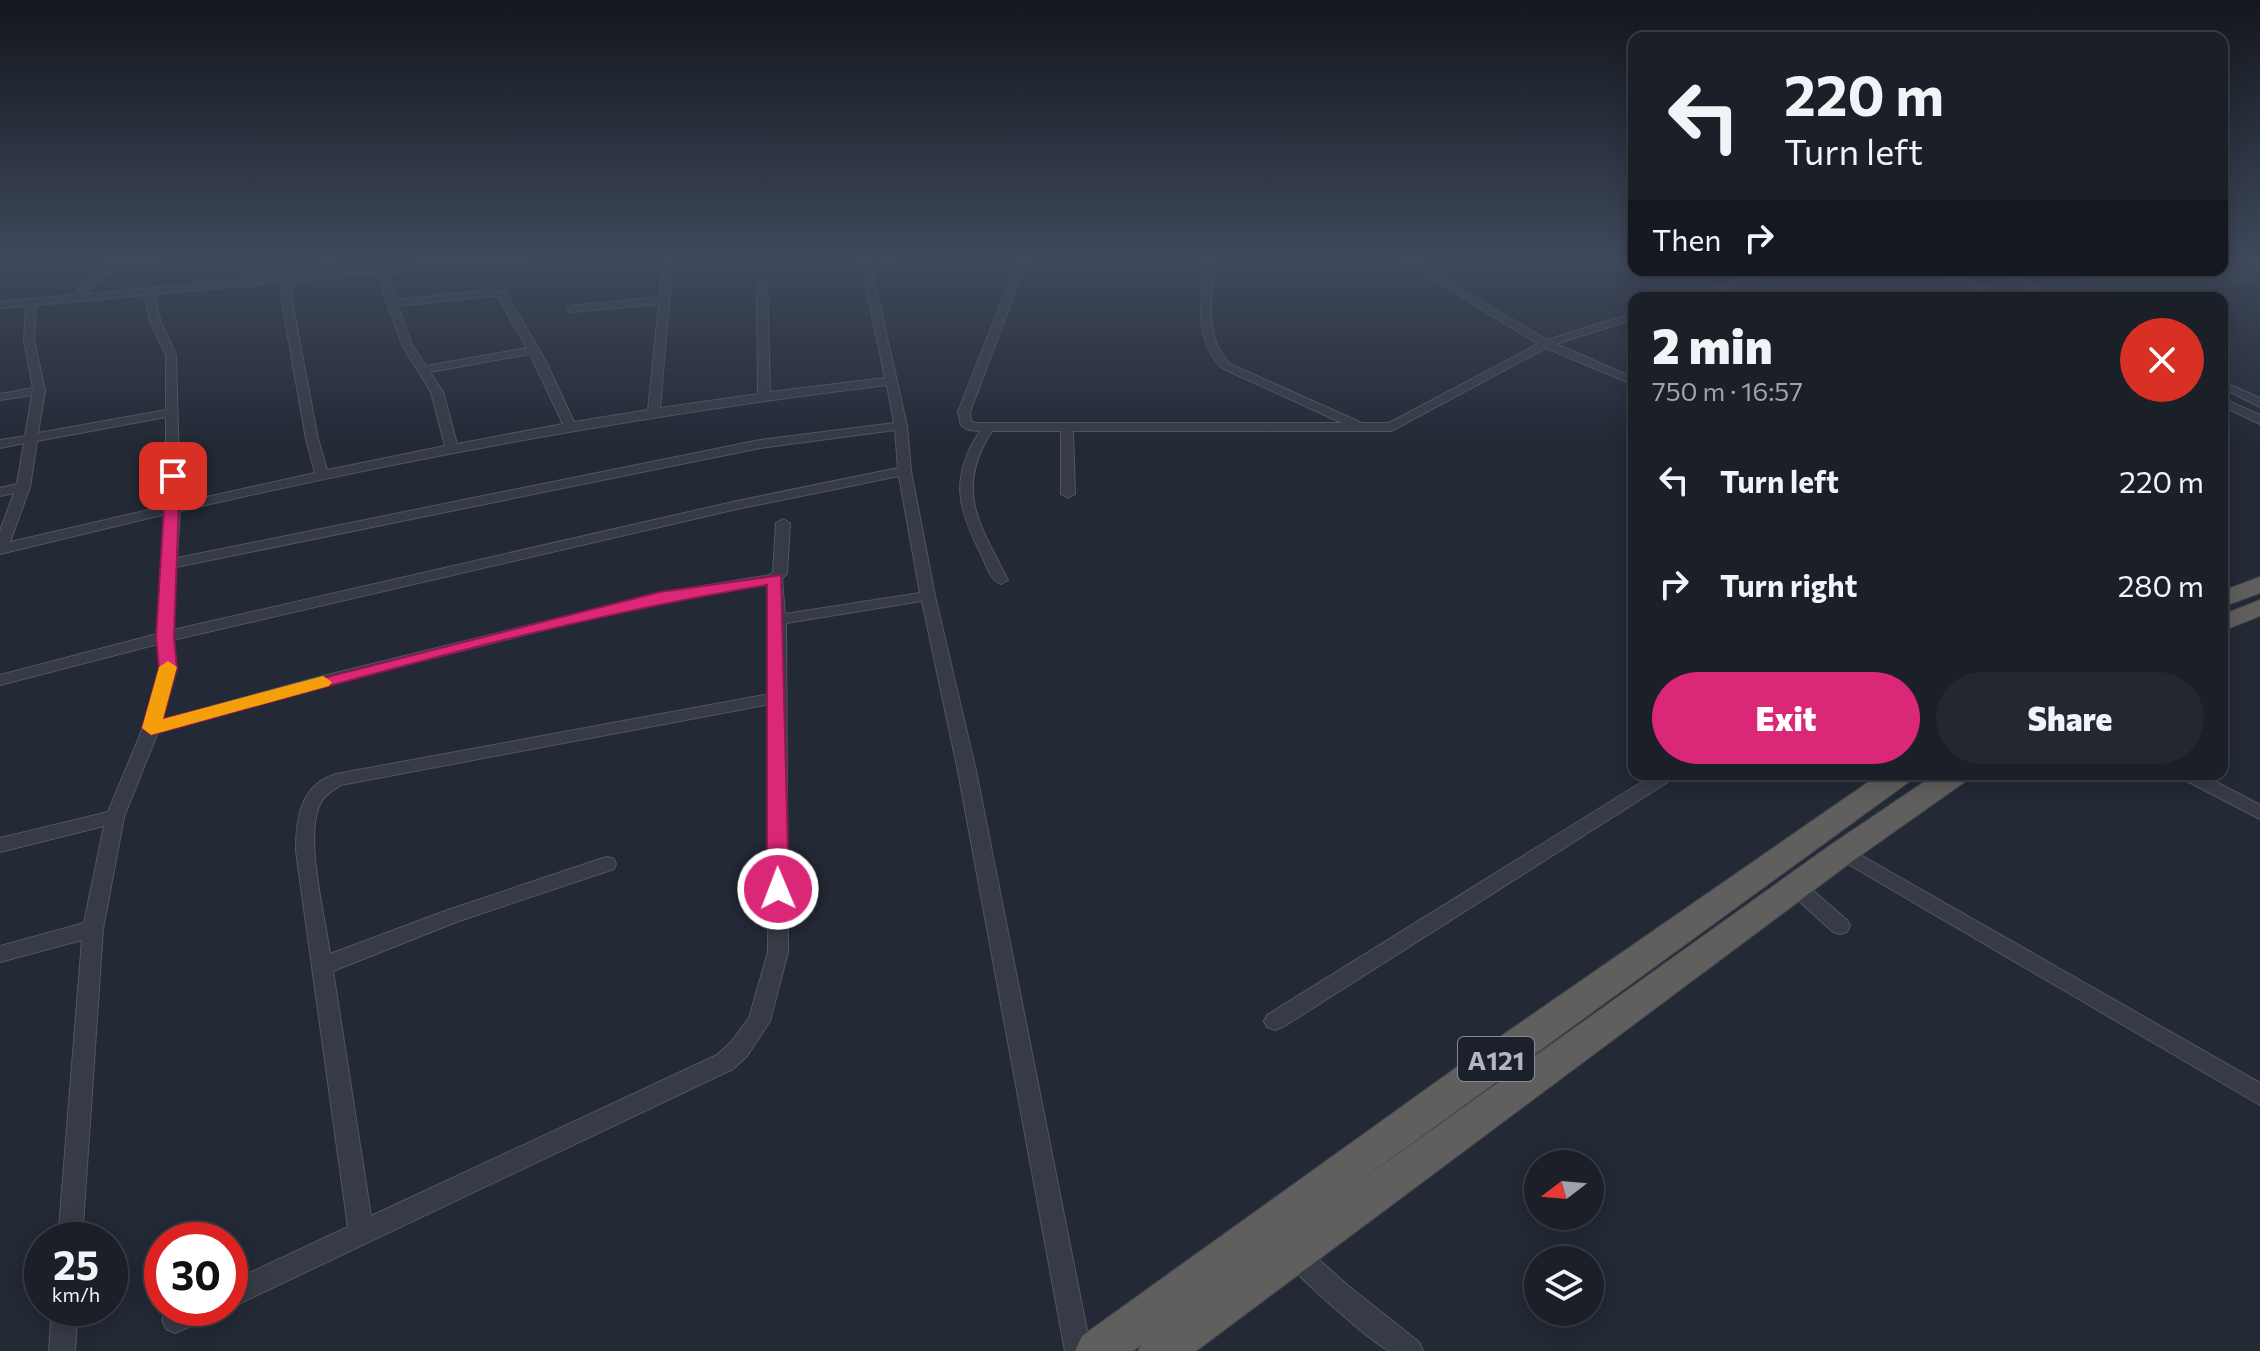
<!DOCTYPE html>
<html lang="en">
<head>
<meta charset="utf-8">
<style>
	body { margin:0; font-family:Commissioner,sans-serif; background:#232730; color:#f1f3f6; height:100vh; display:flex; flex-direction:column; font-size:30px; white-space:nowrap }
	* { box-sizing:border-box; margin:0 }
	p { font-size:26px; color:#9fa2a8 }
	.icon { flex:none; width:44px; height:44px; fill:none; stroke:currentColor; stroke-width:2; stroke-linecap:round; stroke-linejoin:round }
	.map { position:relative; flex:1; overflow:hidden }
	.drawer { position:absolute; left:1628px; top:292px; width:600px; height:488px; display:flex; flex-direction:column; background:#1a1f28; border-radius:16px; box-shadow:0 4px 20px #0003,0 0 0 2px #383d45 }
	.drawer>* { flex:none }
	.hud { position:absolute; left:1628px; top:32px; width:600px; height:244px; border-radius:16px; box-shadow:0 4px 20px #0003,0 0 0 2px #383d45; background:#1a1f28; color:#f1f3f6; overflow:hidden }
	.needle { width:52px; rotate:254deg }
	.tools { position:absolute; left:1524px; top:1150px; display:grid; gap:16px }
	.tools a { display:grid; place-items:center; width:80px; height:80px; border-radius:50%; background:#1a1f28; box-shadow:0 4px 20px #0003,0 0 0 2px #383d45; font-size:40px }
	.speed { position:absolute; left:24px; top:1222px; display:flex; gap:16px; font-size:40px; font-weight:700; text-align:center }
	.speed>* { display:grid; place-content:center; width:104px; height:104px; border-radius:50%; background:#1a1f28; box-shadow:0 4px 20px #0003,0 0 0 2px #383d45; line-height:1 }
	.speed small { font-size:20px; font-weight:400 }
	.speed .limit { border:12px solid #d22; background:#fff; color:#111 }
	.pin { position:absolute; display:grid; place-items:center; width:68px; height:68px; color:#fff; margin:-34px; border-radius:16px; box-shadow:0 4px 12px #0006 }
	.me { position:absolute; width:88px; margin:-44px; rotate:359deg; stroke-linejoin:round; filter:drop-shadow(0 0 6px #0008) }
	.turn { display:flex; align-items:center; gap:28px; height:168px; padding:0 24px; font-size:36px }
	.turn .icon { width:104px; height:104px; stroke-width:2.5 }
	.turn b { display:block; font-size:56px; line-height:68px }
	.then { display:flex; align-items:center; height:76px; padding:0 24px; background:#0003; gap:16px; font-size:30px }
	.round { display:grid; place-items:center; flex:none; width:84px; height:84px; border-radius:42px; background:#232730 }
	.overview { display:flex; align-items:center; justify-content:space-between; height:136px; padding:0 24px }
	h1 { font-size:48px; font-weight:800; line-height:60px }
	.primary-button { display:flex; gap:16px; margin-top:auto; padding:16px 24px }
	.primary-button a { flex:1; height:92px; border-radius:48px; background:#db2777; color:#fff; font-size:32px; font-weight:800; line-height:92px; text-align:center }
	.primary-button a+a { background:#232730; color:#f1f3f6 }
	ul { padding:0; list-style:none }
	li { display:flex; align-items:center; gap:24px; height:104px; padding:0 24px }
	li div { flex:1 }
	li b { display:block; font-size:30px }
	li em { font-style:normal }
	.map>svg:first-child { display:block }
</style>
</head>
<body>
<div class="map">
<svg width="2260" height="1351" viewBox="0 0 2260 1351">
	<rect width="100%" height="100%" fill="#232935"/>
	<path fill="#29393a" d="M2222,257h38v25c-66,8 -137,22 -198,-12h160z"/>
	<g fill="none" stroke-linecap="round" stroke-linejoin="round">
		<g stroke="#515661" stroke-width="2">
			<path id="minor" d="M113,257h51l-5,3 -41,3 -32,31 232,-21 10,-16h9l-9,15 173,-15h32l-4,3 -143,13 10,27 92,-10 18,3 40,69 28,60 74,-12 11,-106 -87,8 -5,-3 5,-3 87,-9 5,-40h9l-13,151 98,-14 -1,-112 5,-3 5,3 3,110 115,-14 -25,-121h9l38,169 4,45 24,125 41,175 115,580h-26l-107,-580 -36,-170 -136,22 2,329 -18,69 -23,35 -14,13 -503,239v-26l118,-55 -52,-376c0,-32 4,-66 40,-77l434,-80 -2,-110 -108,17 -338,85 -164,46 -34,85 -21,112 -21,311h-24l24,-300 -82,22v-16l84,-23 20,-97 -104,26v-14l108,-26 35,-84 17,-59 -2,-25 -158,41v-10l157,-41 9,-120 -166,40v-23l14,-38 -14,3v-8l17,-4 7,-41 -24,5v-8l25,-4 7,-41 -32,5v-6l33,-6 -9,-48 2,-34 -26,2v-6l73,-7zM377,274l25,71 29,47 14,54 -118,24 -9,-31 -27,-143 2,-15zM283,282l-2,14 25,143 9,34 -135,30 -4,-148 -15,-32 -7,-29zM144,295l7,28 15,32v55l-128,23 7,-42 -11,-51 2,-35zM488,296l10,1 29,51 -101,18 -14,-21 -14,-39zM530,354l33,70 -106,20 -14,-52 -13,-20zM887,385l7,38 -134,17 -583,118 3,-47c232,-54 468,-97 707,-126zM166,417v89l-156,36 20,-55 7,-46zM895,430l3,38 -161,33 -564,129 3,-63 584,-119zM899,476l21,117 -135,21 -3,-35 5,-6 3,-50 -7,-4 -7,4 -3,49 -3,3 -110,18 -341,84 -157,43 14,-51 -3,-29 564,-131zM770,704l-2,248 -19,66 -18,24 -14,13 -346,161 -38,-245 126,-50 155,-52 2,-5 -2,-5 -7,-2 -7,2 -155,52 -115,43c-5,-37 -25,-114 -11,-148 4,-10 13,-15 22,-21z
				M886,257h9l-6,10 -3,1 -5,-3z
				M1019,257h9l-58,155 1,9 4,2h367l-120,-55c-30,-30 -21,-72 -16,-111h9c-3,36 -13,78 15,107l132,59h27l149,-79 -141,-87h10l140,83 87,-27v6l-78,25 78,34v7l-88,-37 -155,83h-318l2,63 -7,4 -7,-4v-63h-69c-38,59 -13,93 16,149l-7,4c-11,-4 -15,-20 -20,-30 -24,-47 -31,-77 -1,-123l-12,-1 -7,-5 -3,-13z
				M1769,270h15l-85,28h-15z
				M1926,270h14l78,28h-15z
				M1997,270h12l44,28h-12z
				M2222,381l38,17v9l-38,-19z
				M2222,398l38,17v9l-38,-18z
				M1655,774h22l-3,4 -391,249 -8,3 -8,-3 -3,-6 3,-6z
				M2178,774h23l59,31v14l-79,-41z
				M1843,845l417,238v22l-424,-248 -2,-5 2,-5z
				M1796,880l7,2 44,38 3,6 -3,6 -7,2 -7,-2 -44,-40 -3,-5 3,-5z
				M1295,1243l9,3 42,38 73,58 4,9c-10,0 -22,0 -32,0 -14,-3 -102,-81 -109,-96l4,-9z
				M52,1308h26l-3,43h-26z
				M172,1308h43l-4,9 -36,16 -9,-4 -4,-9 4,-9z"/>
		</g>
		<g stroke="#414651" stroke-width="2">
			<path id="trunk" d="M2260,577v16l-38,14v-16z
				M2260,600v16l-38,15v-16z
				M1880,774h34l-4,7 -565,411 487,-348 104,-70h34l-4,7 -112,79 -658,491h-58l3,-6 -8,6h-58l7,-15 389,-279z"/>
		</g>
		<use href="#minor" fill="#363b46" fill-rule="evenodd"/>
		<use href="#trunk" fill="#605f5d" fill-rule="evenodd"/>
	</g>
	<linearGradient id="sky" x2="0" y2="1"><stop stop-color="#13171d"/><stop offset="0.58" stop-color="#3f495c"/><stop offset="1" stop-color="#3f495c" stop-opacity="0"/></linearGradient>
	<rect width="2260" height="446" fill="url(#sky)"/>
	<path fill="#db2777" stroke="#8e194d" stroke-width="2" d="M173,471l7,5 -6,161 3,32 -14,50 497,-127 121,-17 8,314 -3,6 -8,2 -8,-2 -3,-6v-304c-208,34 -412,94 -616,150l-9,-7 17,-59 -3,-32 10,-161z"/>
	<path fill="#f59e0b" d="M168,661l9,6 -14,52 160,-43 9,6 -3,4 -178,49 -9,-7 17,-61z"/>
	<g text-anchor="middle" dominant-baseline="central" stroke-width="6" stroke-linejoin="round" paint-order="stroke">
		<rect fill="#1b202b" stroke="#848995" stroke-width="2" x="1458" y="1037" width="76" height="44" rx="6"/>
		<g font-size="26" font-weight="bold" fill="#b1b6c2">
			<text x="1496" y="1059">A121</text>
		</g>
	</g>
</svg>
<div class="tools">
<a><svg class="needle" viewBox="-14 -14 28 28"><path d="M0-13l5 13h-10z" fill="#e53935"/><path d="M0 13l5-13h-10z" fill="#9fa2a8"/></svg></a>
<a><svg class="icon" aria-label="layers" viewBox="0 0 24 24"><path d="M12 4l9 5-9 5-9-5zM3 14l9 5 9-5"/></svg></a>
</div>
<div class="speed"><div>25<small>km/h</small></div><div class="limit">30</div></div>
<div class="pin" style="left:173px;top:476px;background:#d93025"><svg class="icon" aria-label="arrive" viewBox="0 0 24 24"><path d="M6 21V4h12l-3 4 3 4H6"/></svg></div>
<svg class="me" style="left:778px;top:889px" viewBox="-20 -20 40 40"><circle r="17" fill="#db2777" stroke="#fff" stroke-width="3"/><path d="M0-11L8 9 0 5-8 9z" fill="#fff"/></svg>
<div class="hud">
<div class="turn"><svg class="icon" aria-label="left" viewBox="0 0 24 24"><path d="M17 20v-9H6M10 6l-5 5 5 5"/></svg><div><b>220 m</b>Turn left</div></div>
<div class="then">Then<svg class="icon" aria-label="right" viewBox="0 0 24 24"><path d="M7 20v-9h11M14 6l5 5-5 5"/></svg></div>
</div>
<section class="drawer">
<div class="overview"><div><h1>2 min</h1><p>750 m · 16:57</p></div><a class="round" style="background:#d93025;color:#fff"><svg class="icon" aria-label="close" viewBox="0 0 24 24"><path d="M6 6l12 12M18 6L6 18"/></svg></a></div>
<ul>
<li><svg class="icon" aria-label="left" viewBox="0 0 24 24"><path d="M17 20v-9H6M10 6l-5 5 5 5"/></svg><div><b>Turn left</b></div><em>220 m</em></li>
<li><svg class="icon" aria-label="right" viewBox="0 0 24 24"><path d="M7 20v-9h11M14 6l5 5-5 5"/></svg><div><b>Turn right</b></div><em>280 m</em></li>
</ul>
<div class="primary-button"><a>Exit</a><a>Share</a></div>
</section>
</div>
</body>
</html>
